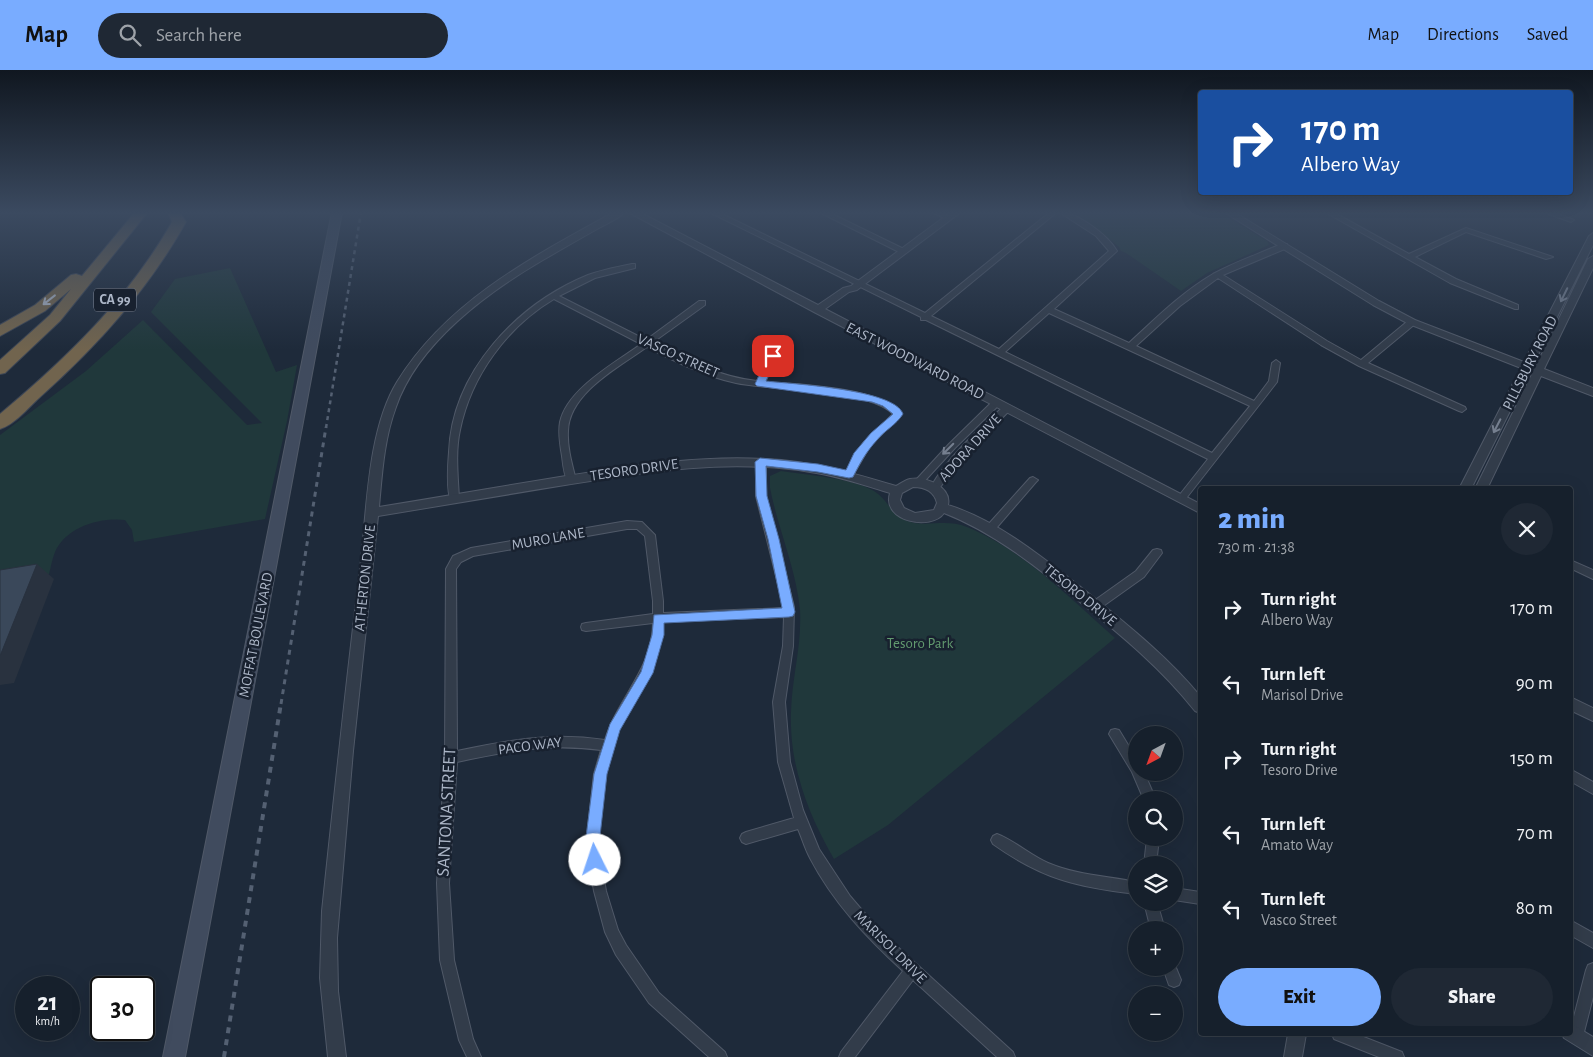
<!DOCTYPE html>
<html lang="en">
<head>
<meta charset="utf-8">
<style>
	body { margin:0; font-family:"Alegreya Sans",sans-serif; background:#1f2834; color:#f1f3f6; height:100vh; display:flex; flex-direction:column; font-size:19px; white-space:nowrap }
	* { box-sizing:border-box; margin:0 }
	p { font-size:16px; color:#9ea3a9 }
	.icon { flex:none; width:28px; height:28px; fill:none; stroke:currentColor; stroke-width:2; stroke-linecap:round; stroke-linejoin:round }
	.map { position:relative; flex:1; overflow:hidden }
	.side { position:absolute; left:1198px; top:416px; width:375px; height:550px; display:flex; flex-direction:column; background:#16202c; border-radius:5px; box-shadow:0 5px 20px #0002,0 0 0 1px #353e48 }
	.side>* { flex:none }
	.hud { position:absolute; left:1198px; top:20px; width:375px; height:105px; border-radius:5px; box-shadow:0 5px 20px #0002,0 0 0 1px #353e48; background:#1a4fa0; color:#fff; overflow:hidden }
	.needle { width:32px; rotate:221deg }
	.buttons { position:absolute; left:1128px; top:656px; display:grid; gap:10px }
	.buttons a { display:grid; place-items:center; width:55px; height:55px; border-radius:50%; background:#16202c; box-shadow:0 5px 20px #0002,0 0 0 1px #353e48; font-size:25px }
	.speed { position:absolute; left:15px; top:906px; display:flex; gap:10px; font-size:25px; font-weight:700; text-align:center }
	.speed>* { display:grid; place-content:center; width:65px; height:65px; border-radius:50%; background:#16202c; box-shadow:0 5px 20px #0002,0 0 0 1px #353e48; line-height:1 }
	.speed small { font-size:12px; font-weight:400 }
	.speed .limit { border:2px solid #111; border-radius:8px; background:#fff; color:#111 }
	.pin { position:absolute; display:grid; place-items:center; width:42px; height:42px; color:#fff; margin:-21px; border-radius:10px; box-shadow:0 2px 8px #0006 }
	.me { position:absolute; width:55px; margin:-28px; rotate:356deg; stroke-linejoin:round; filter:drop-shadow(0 0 4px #0008) }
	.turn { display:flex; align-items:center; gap:18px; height:105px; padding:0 20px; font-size:22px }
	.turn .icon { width:65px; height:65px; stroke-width:2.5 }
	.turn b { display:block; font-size:35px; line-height:42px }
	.round { display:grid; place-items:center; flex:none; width:52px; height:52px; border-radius:26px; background:#1f2834 }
	.summary { display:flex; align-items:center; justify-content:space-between; height:85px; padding:0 20px }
	h1 { font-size:30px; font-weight:800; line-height:38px; color:#79acff }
	.cta { display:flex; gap:10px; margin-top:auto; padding:10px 20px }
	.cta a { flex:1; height:58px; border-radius:30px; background:#79acff; color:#111; font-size:20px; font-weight:800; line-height:58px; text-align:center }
	.cta a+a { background:#1f2834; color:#f1f3f6 }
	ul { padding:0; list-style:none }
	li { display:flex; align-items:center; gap:15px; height:75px; padding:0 20px }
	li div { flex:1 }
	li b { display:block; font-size:19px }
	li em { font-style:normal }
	header { display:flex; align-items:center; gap:30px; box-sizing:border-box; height:70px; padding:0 25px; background:#79acff; color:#111 }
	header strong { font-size:24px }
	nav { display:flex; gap:28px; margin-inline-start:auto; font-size:18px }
	.search { width:350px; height:45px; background:#1f2834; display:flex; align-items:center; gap:12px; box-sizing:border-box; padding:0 18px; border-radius:28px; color:#9ea3a9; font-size:19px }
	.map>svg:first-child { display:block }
</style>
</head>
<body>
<header>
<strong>Map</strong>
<div class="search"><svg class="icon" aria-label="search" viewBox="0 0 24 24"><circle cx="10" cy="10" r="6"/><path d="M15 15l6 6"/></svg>Search here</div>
<nav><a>Map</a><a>Directions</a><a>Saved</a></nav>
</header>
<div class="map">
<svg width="1593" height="987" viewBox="0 0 1593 987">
	<rect width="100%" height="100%" fill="#1e2a3a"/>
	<path fill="#20383b" d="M1071,142h148l48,29 2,4 -62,28 -26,18 -55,-38 -5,-2 -2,-4 -29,-24z
		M230,198l46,104 21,-7 -10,56 -22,98 -131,23 -2,-12 -7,-10c-25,-3 -59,7 -70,32 -3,7 -4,15 -6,22l-49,10v-149l86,-64 57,-51 104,105 15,-2 -111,-111 24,-33z
		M781,401c26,4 71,7 93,20 13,8 18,24 33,30 20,7 38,-3 60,6 56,23 103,71 148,111l-227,187 -54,34c-26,-45 -45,-94 -43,-147 1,-35 11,-67 9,-102 -4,-42 -22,-81 -30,-122v-12z"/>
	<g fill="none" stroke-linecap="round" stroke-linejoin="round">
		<g stroke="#505968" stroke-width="2">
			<path id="minor" d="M709,142h9l207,101 125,-101h7l-126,104 68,33 110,-98 -13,-15 -37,-24c18,0 49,23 58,39l-63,58 75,34c26,-24 53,-51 84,-69 22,-12 46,-20 68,-30h6v4l-64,27 104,66 34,19 48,-40h6v4l-47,39 97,44 1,2 -4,3 -3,-1 -100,-45 -38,-21 -103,-67 -38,28 -44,40 118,55 15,-20 3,-18 4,-3 4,3 -3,19 -93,119h-6l-2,-2 2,-2 30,-38 -282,-139h-5v-3zM1049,243l201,93 -38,47 -207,-101z
				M819,142h9l80,39 -7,2z
				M932,142h9l10,6 -5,1z
				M1325,142h8l76,42 57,-26 87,29 -7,2 -80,-27 -51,25 41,22 62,26v4h-3l-65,-26z
				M1543,142h10l21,8 -3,2z
				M632,194h3v4l-40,10 -36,18 87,44 53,-39h6v4l-53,38c34,17 67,34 105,38l19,-39 1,-2h6l1,2 -19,40c33,2 118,6 137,32l-32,32 -18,31 -3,1 -5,-3 20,-33 29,-28c-26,-26 -119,-23 -157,-31 -32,-7 -60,-21 -89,-36 -28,20 -78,46 -79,84 -1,16 4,33 8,49l-2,2h-6c-4,-7 -5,-17 -6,-26 -2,-11 -4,-23 -2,-34 7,-33 55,-59 81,-78l-87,-45c-47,28 -83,77 -94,131 -5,22 -2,47 -1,69l-2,2h-6c-5,-11 -3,-36 -2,-49 3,-80 68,-148 139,-177 14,-5 29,-8 44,-11z
				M996,330l4,3 -1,2 -44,43 -34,37h-6l-2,-2 2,-2 34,-37 44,-43z
				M1006,336l3,1 1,2 -1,2 -47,47 -24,32h-6l-2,-2c19,-32 46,-56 73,-81z
				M761,389l5,3v34l28,111 -1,39 -8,56 5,60 13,48 16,39 31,47 29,34 134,122 2,5h-18l-84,-77 -58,77h-16l2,-5 62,-81c-37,-34 -70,-69 -93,-113 -5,-9 -8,-20 -12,-29l-52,15 -4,-2 -2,-4 2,-4 4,-2 48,-14 -16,-56 -5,-60 10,-56 1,-29 -121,5v13l-12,38 -32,57 -13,44 -8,71 8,46 12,39 8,15 33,48 66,59 2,5h-18l-60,-54 -33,-48 -11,-23 -11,-41 -8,-46 8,-71 7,-24c-51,-7 -94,1 -144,12l-8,121 5,77 19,79 8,18h-14l-8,-17 -19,-80 -3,-77 8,-125 1,-189 7,-13 18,-8 156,-27 15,1 13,13 8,66v12l121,-5 -28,-112v-34zM627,459h10l8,7 8,65v13l-67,9 -4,1 -1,3 1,3 4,1 67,-8c0,46 -36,76 -48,117 -55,-8 -95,0 -148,11l-1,-182 5,-7 12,-6z
				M1033,407l5,3 -2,2 -44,51h-6l-2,-3 2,-3 44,-49z
				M1157,479l4,1 1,3 -18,24 -45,32h-8l-1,-3 1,-3 45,-32 17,-21z
				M1570,490l23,10v9l-23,-11z
				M1115,659l4,1 17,28v14h8l12,28h-12l-12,-28 -23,-38 2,-4z
				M1570,699l23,13v12l-23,-13z
				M997,764c18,7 33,21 51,29 28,12 59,13 88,19v12c-59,-7 -94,-15 -143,-50l-2,-4 2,-4z
				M1147,768h12l-3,27h-12z
				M1174,818l26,4v12l-26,-4z
				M1144,832h13l8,28h-14z
				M1570,850l23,13v15l-23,-13z
				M1174,893l7,17 -2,5 -5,2 -5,-2 -6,-17h11z
				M1593,893v34l-10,39 -2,5 -5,2 -5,-2 -2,-5 17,-66 2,-5z
				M1332,964h24l46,18 2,5h-25l-45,-18z"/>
		</g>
		<g stroke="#505968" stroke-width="2">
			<path id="tertiary" d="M614,142h11c-7,7 -17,11 -26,16 -18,10 -37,21 -56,32 -55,32 -125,83 -147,147 -12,32 -14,67 -17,100 62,-10 124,-21 187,-31 66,-10 133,-21 200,-17 45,2 87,14 130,27 4,-2 9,-6 14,-7 16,-3 42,8 38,26 54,17 100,57 144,91 38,31 77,62 108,100v17l-5,-2c-33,-42 -73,-75 -115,-109 -42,-34 -85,-69 -136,-89 -12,18 -63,9 -54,-20 -26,-8 -52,-17 -80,-21 -82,-14 -165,0 -245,13 -63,10 -125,21 -187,31l-25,235 -16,187 1,53 8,66h-18l-8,-79 2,-67c12,-114 24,-228 38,-342 7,-57 7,-138 37,-187 50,-81 137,-126 217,-170zM913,417c12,0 21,4 24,16l-3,7 -19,3 -11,-5 -4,-8 2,-7z
				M628,142h11l179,93 25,-17 8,-2 100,-74h10l-104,78 -8,2 -24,17 375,195v9l-386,-201z
				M1224,142h10l145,89 36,19 109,42 65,-126 4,-3v12l-60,120 3,1 52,-107 5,-3v12l-49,101 49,19v8l-52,-20 -54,113h-12l58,-117 -3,-1 -59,118h-12l62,-121 -112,-44 -36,-19z
				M1570,627l23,11v13l-23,-11z
				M1570,953l23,14v19l-29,-18 -2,-4h8z
				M1288,964h18l-4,23h-18z"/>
		</g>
		<g stroke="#505968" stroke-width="2">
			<path id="secondary" d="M332,142h10l-157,845h-22z"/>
		</g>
		<g stroke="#3d4655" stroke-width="2">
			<path id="motorway" d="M135,142h13l-88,109 -55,52 -5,1v-14l50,-45 21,-26 -26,22 -45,25v-11l35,-20 36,-30 5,-1 6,2z
				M168,142h12l6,10c-38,68 -89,124 -147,176 -11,10 -25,27 -39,31v-15c67,-56 129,-116 172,-192z"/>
		</g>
		<use href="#minor" fill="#323c4a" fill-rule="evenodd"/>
		<use href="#tertiary" fill="#323c4a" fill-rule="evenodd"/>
		<use href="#secondary" fill="#404b5e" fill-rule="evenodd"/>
		<use href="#motorway" fill="#71644e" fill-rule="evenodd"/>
		<path stroke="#546072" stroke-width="2.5" stroke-dasharray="4 4" stroke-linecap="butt" d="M326,358l35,-216"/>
		<path stroke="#546072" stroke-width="3" stroke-dasharray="5 5" stroke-linecap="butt" d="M281,634l45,-277"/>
		<path stroke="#546072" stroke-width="4" stroke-dasharray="6 6" stroke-linecap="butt" d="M224,987l57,-354"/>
	</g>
	<path fill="#29323f" d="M37,494l17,15 -40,104 -14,2v-29z"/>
	<path fill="#3a485a" stroke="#29323f" d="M37,494l-37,92v-86z"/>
	<defs><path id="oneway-shaft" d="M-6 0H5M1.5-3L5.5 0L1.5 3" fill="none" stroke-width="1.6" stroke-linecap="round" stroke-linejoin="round" transform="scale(1.25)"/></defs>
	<g stroke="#757f8f">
		<use href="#oneway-shaft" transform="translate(1564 225) rotate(116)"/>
		<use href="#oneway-shaft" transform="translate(1497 356) rotate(117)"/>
		<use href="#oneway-shaft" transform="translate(948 379) rotate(135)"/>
	</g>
	<use stroke="#a9b2c1" href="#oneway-shaft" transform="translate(49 230) rotate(142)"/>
	<linearGradient id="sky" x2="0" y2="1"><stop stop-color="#101720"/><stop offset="0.51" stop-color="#3b4a60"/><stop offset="1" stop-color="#3b4a60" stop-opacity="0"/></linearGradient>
	<rect width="1593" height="280" fill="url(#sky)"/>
	<path fill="#79acff" stroke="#4f70a6" d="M773,283l5,3 -12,25c25,3 129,8 137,33 -7,11 -18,16 -26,26 -11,12 -17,23 -24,37l-4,1 -31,-6 -52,-6 1,30 12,43 16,73 -2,4 -4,1 -125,6v12l-11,38 -33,57 -13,44 -8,71 3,15 -2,5 -5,3 -5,-3 -5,-20 9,-71 16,-50 31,-52 11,-37 2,-20 128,-7 -14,-69 -12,-43 -1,-34 5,-4 58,6 28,6 8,-17 17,-20 22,-19 -10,-8 -11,-4 -115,-16 -2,-2 13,-28z"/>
	<g text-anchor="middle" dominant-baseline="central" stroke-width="5" stroke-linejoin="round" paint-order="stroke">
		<rect fill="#18212f" stroke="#808999" stroke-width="1" x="94" y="218.5" width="42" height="23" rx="4"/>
		<g font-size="14" font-weight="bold" fill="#acb6c7">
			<text x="115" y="230">CA 99</text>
		</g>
		<g font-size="15" fill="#acb6c7" stroke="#18212f">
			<text transform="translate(678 286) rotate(24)">VASCO STREET</text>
			<text transform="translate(915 291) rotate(27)">EAST WOODWARD ROAD</text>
			<text transform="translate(1530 293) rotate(-63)">PILLSBURY ROAD</text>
			<text transform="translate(970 378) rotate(-48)">ADORA DRIVE</text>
			<text transform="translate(634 400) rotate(-8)">TESORO DRIVE</text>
			<text transform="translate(548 469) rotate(-10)">MURO LANE</text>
			<text transform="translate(365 508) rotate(-84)">ATHERTON DRIVE</text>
			<text transform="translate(1080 525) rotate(39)">TESORO DRIVE</text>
			<text transform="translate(256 565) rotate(-79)">MOFFAT BOULEVARD</text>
			<text transform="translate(530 676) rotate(-7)">PACO WAY</text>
			<text transform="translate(890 877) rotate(45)">MARISOL DRIVE</text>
		</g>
		<g font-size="15" fill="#629a6f" stroke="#18212f">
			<text x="920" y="573">Tesoro Park</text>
		</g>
		<g font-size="18" fill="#acb6c7" stroke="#18212f">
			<text transform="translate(447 742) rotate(-87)">SANTONA STREET</text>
		</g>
	</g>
</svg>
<div class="buttons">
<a><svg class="needle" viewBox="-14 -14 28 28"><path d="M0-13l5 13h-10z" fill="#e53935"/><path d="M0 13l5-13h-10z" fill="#9ea3a9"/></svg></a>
<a><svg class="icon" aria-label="search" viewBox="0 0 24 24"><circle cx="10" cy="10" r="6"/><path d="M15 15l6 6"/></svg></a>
<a><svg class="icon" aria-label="layers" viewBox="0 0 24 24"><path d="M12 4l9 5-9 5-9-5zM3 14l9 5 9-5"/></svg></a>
<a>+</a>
<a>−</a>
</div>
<div class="speed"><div>21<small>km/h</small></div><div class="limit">30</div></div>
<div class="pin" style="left:773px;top:286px;background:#d93025"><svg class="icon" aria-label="arrive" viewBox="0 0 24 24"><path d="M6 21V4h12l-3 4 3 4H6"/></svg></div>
<svg class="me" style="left:595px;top:790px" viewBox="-20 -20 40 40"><circle r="19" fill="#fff"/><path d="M0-13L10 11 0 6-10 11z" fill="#79acff"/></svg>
<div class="hud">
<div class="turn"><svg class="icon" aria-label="right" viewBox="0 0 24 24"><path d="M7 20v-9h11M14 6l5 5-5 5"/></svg><div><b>170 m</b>Albero Way</div></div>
</div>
<section class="side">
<div class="summary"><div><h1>2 min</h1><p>730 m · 21:38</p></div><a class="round"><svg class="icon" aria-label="close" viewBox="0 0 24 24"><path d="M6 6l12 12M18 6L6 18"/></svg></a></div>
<ul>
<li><svg class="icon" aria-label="right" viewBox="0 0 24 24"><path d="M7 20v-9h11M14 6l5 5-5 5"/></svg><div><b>Turn right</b><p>Albero Way</p></div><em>170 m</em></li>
<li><svg class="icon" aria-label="left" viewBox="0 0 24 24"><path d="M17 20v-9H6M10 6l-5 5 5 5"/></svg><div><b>Turn left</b><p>Marisol Drive</p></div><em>90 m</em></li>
<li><svg class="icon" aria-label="right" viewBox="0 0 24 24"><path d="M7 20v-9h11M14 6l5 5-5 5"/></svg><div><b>Turn right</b><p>Tesoro Drive</p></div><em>150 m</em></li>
<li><svg class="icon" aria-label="left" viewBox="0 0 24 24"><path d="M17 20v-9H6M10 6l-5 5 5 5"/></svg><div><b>Turn left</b><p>Amato Way</p></div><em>70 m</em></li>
<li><svg class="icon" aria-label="left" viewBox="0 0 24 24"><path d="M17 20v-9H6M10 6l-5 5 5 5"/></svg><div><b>Turn left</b><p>Vasco Street</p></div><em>80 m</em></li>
</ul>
<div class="cta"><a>Exit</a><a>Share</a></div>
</section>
</div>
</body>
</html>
